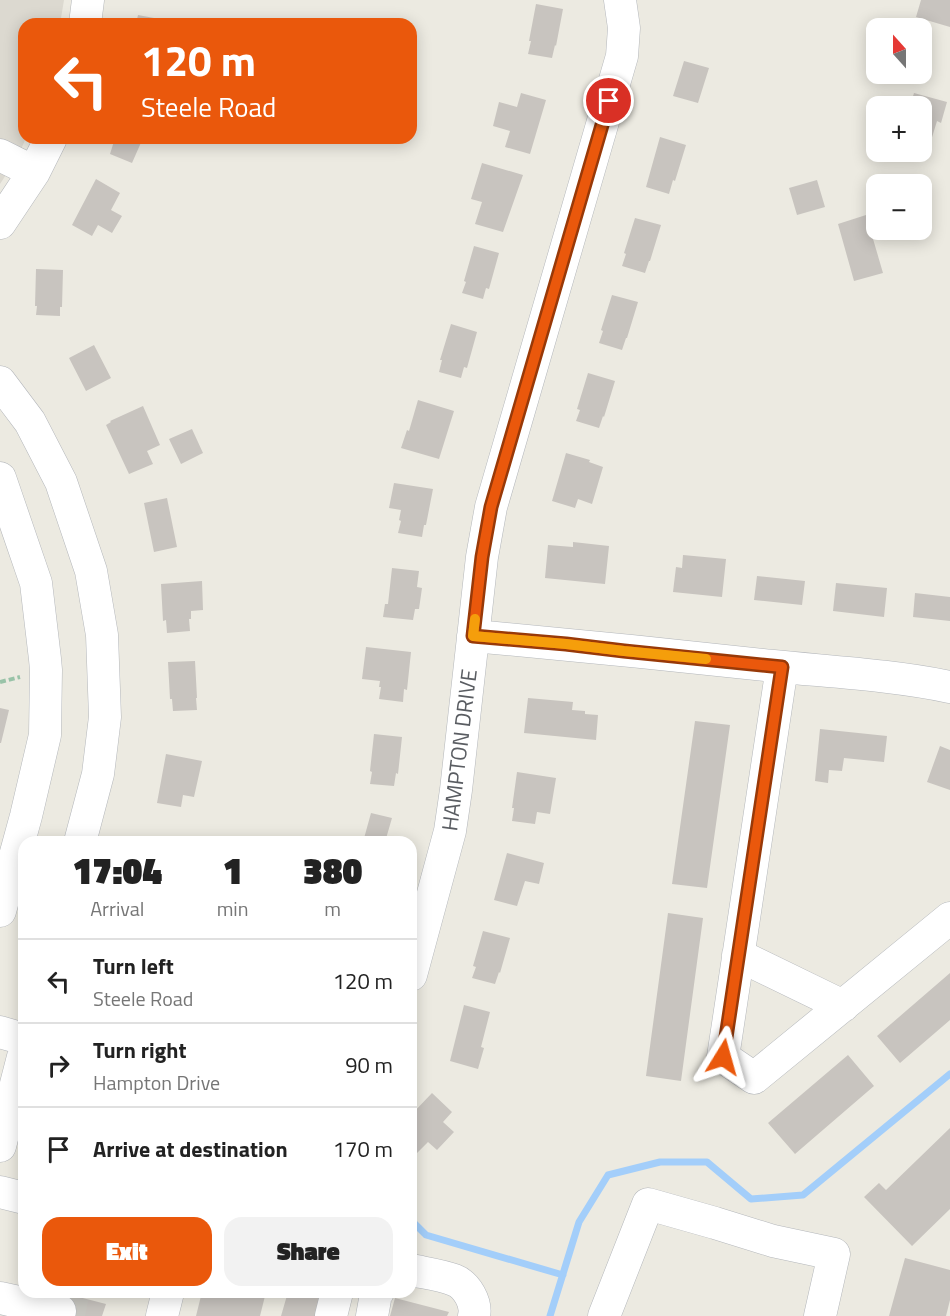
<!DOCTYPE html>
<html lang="en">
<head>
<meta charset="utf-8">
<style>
	body { margin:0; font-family:"Titillium Web",sans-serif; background:#f2f2f2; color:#222; height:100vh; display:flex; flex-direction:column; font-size:22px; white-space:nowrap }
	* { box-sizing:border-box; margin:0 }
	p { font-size:20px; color:#767676 }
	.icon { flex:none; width:33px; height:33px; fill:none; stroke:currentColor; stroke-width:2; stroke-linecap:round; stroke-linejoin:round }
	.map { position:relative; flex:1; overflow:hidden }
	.panel { position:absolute; left:18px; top:836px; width:399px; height:462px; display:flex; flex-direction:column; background:#fff; border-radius:18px; box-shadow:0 3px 15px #0003 }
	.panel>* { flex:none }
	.hud { position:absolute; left:18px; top:18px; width:399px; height:126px; border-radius:18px; box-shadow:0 3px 15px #0003; background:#ea580c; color:#fff; overflow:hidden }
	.needle { width:39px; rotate:339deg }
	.controls { position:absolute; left:866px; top:18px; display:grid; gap:12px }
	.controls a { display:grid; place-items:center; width:66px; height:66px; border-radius:12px; background:#fff; box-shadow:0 3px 15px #0003; font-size:30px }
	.pin { position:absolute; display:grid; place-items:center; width:51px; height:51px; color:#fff; margin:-26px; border:3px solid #fff; border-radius:50%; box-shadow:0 2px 6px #0007 }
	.me { position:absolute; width:66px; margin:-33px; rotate:8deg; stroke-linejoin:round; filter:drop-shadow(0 0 4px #0008) }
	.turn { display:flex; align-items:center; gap:21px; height:126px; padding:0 24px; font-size:27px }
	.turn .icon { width:78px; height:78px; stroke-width:2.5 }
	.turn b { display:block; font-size:42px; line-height:51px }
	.eta { display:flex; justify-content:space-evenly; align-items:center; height:102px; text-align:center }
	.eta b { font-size:36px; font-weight:800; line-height:42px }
	.cta { display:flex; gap:12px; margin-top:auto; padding:12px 24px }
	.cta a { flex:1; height:69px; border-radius:18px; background:#ea580c; color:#fff; font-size:24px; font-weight:800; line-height:69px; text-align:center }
	.cta a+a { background:#f2f2f2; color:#222 }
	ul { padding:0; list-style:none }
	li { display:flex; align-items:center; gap:18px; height:84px; padding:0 24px; border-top:2px solid #e0e0e0 }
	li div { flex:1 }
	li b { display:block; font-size:22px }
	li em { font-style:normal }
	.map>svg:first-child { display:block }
</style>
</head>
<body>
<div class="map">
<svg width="950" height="1316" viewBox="0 0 950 1316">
	<rect width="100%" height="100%" fill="#eceae1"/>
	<path fill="#dcd9d0" d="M0,0h64l-4,24h-36v114h2l-9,20 -17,26z"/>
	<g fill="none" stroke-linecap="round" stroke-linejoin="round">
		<path stroke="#a3cefa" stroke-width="7" d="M411,1220l15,15 137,40
			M550,1316l29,-94 29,-47 52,-13h47l44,37 52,-4 147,-121"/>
	</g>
	<path fill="#c8c4bf" d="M921,0h29v27l-34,-10z
		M536,4l27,5 -7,37 -1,-1 -3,13 -24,-4 3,-13h-2z
		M138,15l32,6 -1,3h-33z
		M684,61l25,7 -11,35 -25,-7z
		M521,93l25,7 -16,54 -25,-7 5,-16 -17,-5 6,-24 18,5z
		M914,93l33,9 -6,21 -4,-2 -11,36 -17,-5h12v-46h-11z
		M660,137l26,8 -11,36 -2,-1 -4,14 -23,-7z
		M115,138h28l-11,25 -22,-9z
		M482,163l41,12 -20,57 -28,-8 7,-22 -11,-3z
		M96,179l24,14 -9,17 11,6 -10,17 -14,-8 -6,11 -20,-11z
		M817,180l8,27 -28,8 -8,-27z
		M866,215l17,58 -29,8 -16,-57z
		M635,218l26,7 -11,36h-1l-4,12 -23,-7 4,-12 -2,-1z
		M474,246l25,7 -10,36 -3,-1 -3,11 -21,-6 4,-11 -2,-1z
		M36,269l27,1 -1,37h-2v9l-24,-1 1,-9h-2z
		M612,295l26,7 -11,36h-1l-4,12 -23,-7 4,-12 -2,-1z
		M451,324l26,8 -10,36 -3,-1 -3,11 -22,-6 3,-12h-2z
		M94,345l17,33 -25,13 -17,-33z
		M588,373l27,8 -11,36 -1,-1 -4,12 -23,-7 4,-11 -3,-1z
		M418,400l36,11 -15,48 -38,-11 6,-18 2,1z
		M143,406l17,39 -13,6 6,13 -24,10 -23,-49 5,-3 -1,-1z
		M192,429l11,24 -22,11 -12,-25z
		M566,453l24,7 -1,2 14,5 -11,37 -14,-5 -3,9 -23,-7z
		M394,483l39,6 -7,36h-2l-2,12 -24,-4 3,-12 -2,-1 2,-10 -12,-2z
		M167,498l10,49 -23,5 -10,-49z
		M573,542l36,4 -4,38 -60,-6 3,-33 25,2z
		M683,555l43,4 -4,38 -49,-5 3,-25 6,1z
		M392,568l27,3 -2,16 5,1 -3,21h-4l-2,11 -30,-3 2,-13h3z
		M757,576l48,5 -3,24 -48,-5z
		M202,581l1,29 -12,1v8h-2l1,12 -23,2 -1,-13 -3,1 -2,-37z
		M836,583l51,5 -3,29 -51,-6z
		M915,593l35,4v24l-37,-4z
		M366,647l45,5 -4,38 -3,-1 -1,13 -24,-3 2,-12h-2l1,-6 -18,-2z
		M195,661l2,37h-1l1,12 -24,1 -1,-12h-2l-2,-37z
		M528,698l45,4 -1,8 13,1v3l13,1 -2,25 -72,-7z
		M0,708l9,2 -8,33h-1z
		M695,721l35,4 -23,163 -35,-4z
		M820,729l67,7 -3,26 -40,-4 -2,13 -13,-1 -1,13 -13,-2z
		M374,734l28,3 -4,37 -2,-1 -2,13 -24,-2 2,-12 -2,-1z
		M940,746l10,4v40l-23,-8z
		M166,754l36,7 -8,36 -11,-2 -2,12 -24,-4z
		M517,772l39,6 -6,36 -13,-2 -2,12 -23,-3 2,-13h-2z
		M371,813l21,5 -7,24h-22z
		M507,853l37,10 -5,21 -14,-3 -8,25 -23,-6z
		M668,913l35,5 -22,163 -35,-5z
		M483,931l27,7 -10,35 -1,-1 -4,12 -23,-6 4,-11 -3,-1z
		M950,973v47l-50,43 -23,-27z
		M464,1005l26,7 -9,35 3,1 -6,21 -28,-8z
		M848,1055l26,31 -79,68 -27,-31z
		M432,1093l20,19 -9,10 11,10 -17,18 -9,-8 -11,11 -6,-5v-33z
		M950,1128v81l-38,37 -48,-49 15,-14 7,7z
		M905,1258l45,12v30l-4,16h-57z
		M121,1292h22l-2,6z
		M202,1292h64l-6,24h-64z
		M288,1292h36v24h-43z
		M71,1295l35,9 -4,12h-37z
		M395,1298l54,14 -2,4h-57z"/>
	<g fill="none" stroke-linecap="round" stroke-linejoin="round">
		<path stroke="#c8c7c1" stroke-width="32" stroke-dasharray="32 16" stroke-linecap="butt" d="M60,1311l25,5"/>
		<g stroke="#b4b7bb" stroke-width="33">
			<path id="minor" d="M85,24l3,-24
				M0,155l34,17
				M0,223l34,-51 17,-34
				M0,382l30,40 31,60 30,89 11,64 3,82 -7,57 -18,68
				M0,478l36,105 9,76 1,11 -1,65 -19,81 -26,95
				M473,636c100,9 200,19 300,30 59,6 119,9 177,21
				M782,667l-59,390 31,21 196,-160
				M738,955l105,51
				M411,975l39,-144 6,-41 26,-233 9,-50 131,-451 2,-28 -4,-28
				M0,1032l24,7
				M0,1146l24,-93
				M0,1192l24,6
				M411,1270c14,3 30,5 43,10 13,5 23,23 20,36
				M0,1298l60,13
				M162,1316l6,-24
				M331,1316l6,-24
				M372,1316l4,-22 2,-2
				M604,1316l44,-112 67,19 58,18 61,13 -14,62"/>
		</g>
		<path stroke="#99c3a8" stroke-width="4" stroke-dasharray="6 3" stroke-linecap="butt" d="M0,682l20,-5"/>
		<use href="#minor" stroke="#fff" stroke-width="32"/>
	</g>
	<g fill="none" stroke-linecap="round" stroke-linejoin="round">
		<g stroke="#983908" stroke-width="15">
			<path id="route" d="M609,101l-118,406 -9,50 -9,79 93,8 58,7 158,16 -59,390"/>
		</g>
		<use href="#route" stroke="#ea580c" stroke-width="10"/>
		<path stroke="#f59e0b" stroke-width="10" d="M475,619l-2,17 93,8 58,7 82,8"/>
	</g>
	<g text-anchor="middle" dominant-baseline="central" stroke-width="6" stroke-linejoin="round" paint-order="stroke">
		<g font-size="22" fill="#5a5d62" stroke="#fff">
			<text transform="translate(459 750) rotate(-83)">HAMPTON DRIVE</text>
		</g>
	</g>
</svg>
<div class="controls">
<a><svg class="needle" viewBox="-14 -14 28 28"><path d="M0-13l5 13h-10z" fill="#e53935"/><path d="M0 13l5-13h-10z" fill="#767676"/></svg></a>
<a>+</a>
<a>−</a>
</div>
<div class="pin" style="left:609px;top:101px;background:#d93025"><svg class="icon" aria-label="arrive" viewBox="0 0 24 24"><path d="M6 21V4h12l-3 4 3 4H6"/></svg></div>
<svg class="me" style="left:723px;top:1057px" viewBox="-20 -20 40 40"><path d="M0-17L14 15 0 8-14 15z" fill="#ea580c" stroke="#fff" stroke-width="4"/></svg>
<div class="hud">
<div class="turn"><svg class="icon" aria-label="left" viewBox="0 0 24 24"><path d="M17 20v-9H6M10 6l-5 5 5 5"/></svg><div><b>120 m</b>Steele Road</div></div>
</div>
<section class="panel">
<div class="eta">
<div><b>17:04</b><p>Arrival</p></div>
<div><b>1</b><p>min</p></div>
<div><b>380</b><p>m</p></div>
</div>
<ul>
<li><svg class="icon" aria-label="left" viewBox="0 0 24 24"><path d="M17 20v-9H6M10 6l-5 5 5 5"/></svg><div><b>Turn left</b><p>Steele Road</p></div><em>120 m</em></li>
<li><svg class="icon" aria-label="right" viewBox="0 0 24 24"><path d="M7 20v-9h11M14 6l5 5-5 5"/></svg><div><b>Turn right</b><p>Hampton Drive</p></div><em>90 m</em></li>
<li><svg class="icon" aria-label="arrive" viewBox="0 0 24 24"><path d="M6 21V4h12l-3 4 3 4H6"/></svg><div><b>Arrive at destination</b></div><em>170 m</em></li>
</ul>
<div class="cta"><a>Exit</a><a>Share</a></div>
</section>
</div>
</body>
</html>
